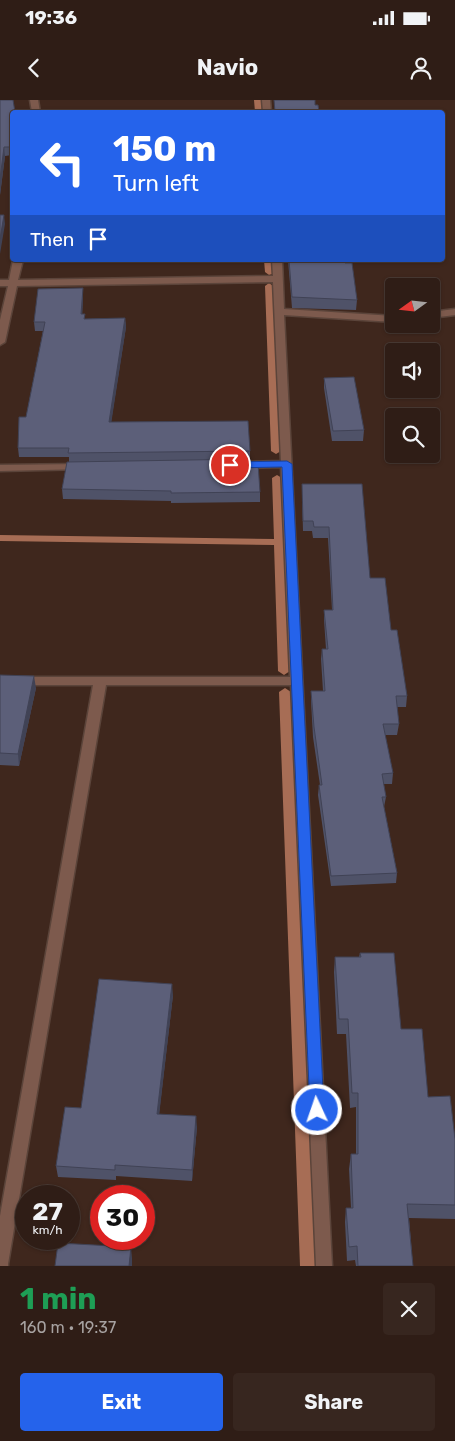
<!DOCTYPE html>
<html lang="en">
<head>
<meta charset="utf-8">
<style>
	body { margin:0; font-family:Rubik,sans-serif; background:#37261f; color:#f1f3f6; height:100vh; display:flex; flex-direction:column; font-size:19px; white-space:nowrap }
	* { box-sizing:border-box; margin:0 }
	p { font-size:16px; color:#a7a2a1 }
	.icon { flex:none; width:28px; height:28px; fill:none; stroke:currentColor; stroke-width:2; stroke-linecap:round; stroke-linejoin:round }
	.map { position:relative; height:1166px; overflow:hidden }
	.side { display:flex; flex-direction:column; background:#2f1d16; flex:1 }
	.side>* { flex:none }
	.top-card { position:absolute; left:10px; top:10px; width:435px; height:152px; border-radius:5px; box-shadow:0 1px 4px #0004,0 0 0 1px #4a3b35; background:#2563eb; color:#fff; overflow:hidden }
	.needle { width:32px; rotate:255deg }
	.fabs { position:absolute; left:385px; top:178px; display:grid; gap:10px }
	.fabs a { display:grid; place-items:center; width:55px; height:55px; border-radius:5px; background:#2f1d16; box-shadow:0 1px 4px #0004,0 0 0 1px #4a3b35; font-size:25px }
	.speed { position:absolute; left:15px; top:1085px; display:flex; gap:10px; font-size:25px; font-weight:700; text-align:center }
	.speed>* { display:grid; place-content:center; width:65px; height:65px; border-radius:50%; background:#2f1d16; box-shadow:0 1px 4px #0004,0 0 0 1px #4a3b35; line-height:1 }
	.speed small { font-size:12px; font-weight:400 }
	.speed .limit { border:8px solid #d22; background:#fff; color:#111 }
	.pin { position:absolute; display:grid; place-items:center; width:42px; height:42px; color:#fff; margin:-21px; border:2px solid #fff; border-radius:50%; box-shadow:0 1px 5px #0007 }
	.me { position:absolute; width:55px; margin:-28px; rotate:357deg; stroke-linejoin:round; filter:drop-shadow(0 0 4px #0008) }
	.turn { display:flex; align-items:center; gap:18px; height:105px; padding:0 20px; font-size:22px }
	.turn .icon { width:65px; height:65px; stroke-width:2.5 }
	.turn b { display:block; font-size:35px; line-height:42px }
	.then { display:flex; align-items:center; height:48px; padding:0 20px; background:#0003; gap:10px; font-size:19px }
	.round { display:grid; place-items:center; flex:none; width:52px; height:52px; border-radius:5px; background:#37261f }
	.head { display:flex; align-items:center; justify-content:space-between; height:85px; padding:0 20px }
	h1 { font-size:30px; font-weight:700; line-height:38px; color:#1e9e55 }
	.primary-button { display:flex; gap:10px; margin-top:auto; padding:10px 20px }
	.primary-button a { flex:1; height:58px; border-radius:5px; background:#2563eb; color:#fff; font-size:20px; font-weight:700; line-height:58px; text-align:center }
	.primary-button a+a { background:#37261f; color:#f1f3f6 }
	.status { display:flex; justify-content:space-between; align-items:center; height:35px; padding:0 25px; background:#2f1d16; direction:ltr }
	.status svg { height:14px; fill:currentColor }
	header { display:flex; justify-content:space-between; align-items:center; height:65px; padding:0 20px; background:#2f1d16; font-size:22px; font-weight:700 }
	.map>svg:first-child { display:block }
</style>
</head>
<body>
<div class="status"><b>19:36</b><svg viewBox="0 0 49 12"><path d="M0 12V9h3v3zM5 12V6h3v6zM10 12V3h3v9zM15 12V0h3v12zM26 1h20v11H26zM47 4h2v5h-2z"/></svg></div>
<header><svg class="icon" aria-label="back" viewBox="0 0 24 24"><path d="M15 5l-7 7 7 7"/></svg>Navio<svg class="icon" aria-label="person" viewBox="0 0 24 24"><circle cx="12" cy="8" r="4"/><path d="M4 21q1-7 8-7t8 7"/></svg></header>
<div class="map">
<svg width="455" height="1166" viewBox="0 0 455 1166">
	<rect width="100%" height="100%" fill="#3f271d"/>
	<g fill="none" stroke-linecap="round" stroke-linejoin="round">
		<path fill="#a76d55" fill-rule="evenodd" d="M254,0h8v12h-7z
			M264,160h8v14l-3,1 -4,-3z
			M269,183l4,3 8,165 -5,3 -5,-3 -6,-165z
			M277,375l5,3 8,193 -6,4 -6,-4 -4,-126 -274,-4v-6l274,4 -2,-61z
			M285,588l6,4 25,574h-16l-21,-574z"/>
		<g stroke="#5b443a" stroke-width="3">
			<path id="minor" d="M30,0h8l2,12h-8z
				M262,0h8l1,12h-8z
				M13,160h10l-5,20 255,-4 -1,-16h10l2,49 110,7v6l-110,-7 48,951h-16l-25,-581h-185l-98,579v2h-8v-50l93,-531h-93v-8h290l-9,-210 -39,1 -5,-3 5,-3 39,-1 -8,-179 -256,4 -12,56 -5,3v-25l8,-34h-8v-6h9z
				M455,209v6l-24,3v-6z
				M82,364l4,1 1,2 -1,2 -86,2v-6z"/>
		</g>
		<use href="#minor" fill="#7d5a4d" fill-rule="evenodd"/>
	</g>
	<path fill="#4f5268" d="M0,0l12,12v43l-7,1 -5,39z
		M288,160h56l13,40 -1,10 -64,-2z
		M83,197l-1,17 3,5 40,-1 1,9 -15,95 139,29v12l10,29v10l-89,1v-2l-108,-2 -1,-10 7,-27v-5h-50l-1,-9 8,-31 17,-86h-8l-1,-9z
		M324,278l40,52 -1,11h-31l-8,-53z
		M302,384l68,94 21,52 16,66 -1,11h-9l2,17 -2,11h-12l8,38 -1,11h-9l3,13 -2,10 13,66 -1,10 -65,3 -13,-91 1,-10h1l-7,-48 -2,-36v-10h12l-2,-32 1,-10h4l-2,-29v-10h8l-4,-72h-15l-1,-7h-9l-1,-37z
		M0,575l36,13 -17,78 -19,-1z
		M360,853l41,76 27,68 27,42v80l-46,-1 4,48h-57l-1,-6 -8,1 -2,-39 1,-14h5l-2,-39 2,-15h5v-47l-6,1 -4,-74h-9l-3,-62 1,-15h24z
		M173,895l-14,119 38,13 -5,54 -76,-5v4l-58,-3 -2,-11 25,-58z"/>
	<path fill="#404255" d="M4,47l1,9 -5,39v-16z
		M4,115l1,9 -5,30v-15z
		M83,188v9l-1,25 -1,-8z
		M125,218l1,9 -16,104 -1,-9z
		M34,576l2,12 -17,78 -1,-12z
		M172,884l1,11 -15,130 -1,-11z
		M196,1016l1,11 -5,54v-11z
		M131,1147l1,11v8h-3z"/>
	<path fill="#5c5f79" stroke="#404255" d="M0,0h13l2,12h-3v35h-8l-4,32z
		M274,0h41v5h3l1,7h-44z
		M0,115h4l-4,24z
		M289,160h55l1,3h7l5,37 -65,-3z
		M83,188l-2,26h4l-1,5 41,-1 -16,104 139,-1 2,30 -182,2 1,-5h-51l1,-31h7l19,-95h-11l4,-33z
		M354,277l10,53 -31,1 -9,-53z
		M250,359v4h8l2,29 -89,1v-2l-109,-2 5,-27z
		M302,384h60l8,94h15l6,52h6l10,66h-11l3,28h-16l10,49 -11,1 4,23h-4l15,76 -66,3 -12,-91h3l-8,-58 -3,-36h14l-3,-42h6l-4,-39h9l-4,-83h-15l-1,-6h-10z
		M0,575l34,1 -16,78 -18,-1z
		M360,853h34l7,76h21l6,68 22,-1 5,43v66l-48,-1 6,62h-55l-1,-20 -8,1 -3,-39h7l-2,-54h7v-61h-6l-4,-74h-9l-4,-62h26z
		M99,879l73,5 -15,130 39,2 -4,54 -77,-5v5l-59,-4 9,-59 16,1z
		M58,1143l73,4 -2,19h-74z"/>
	<path fill="#2563eb" stroke="#184099" d="M287,361l5,3 32,646 -2,5 -5,1 -5,-1 -2,-5 -28,-643 -52,1 -5,-3 5,-3z"/>
</svg>
<div class="fabs">
<a><svg class="needle" viewBox="-14 -14 28 28"><path d="M0-13l5 13h-10z" fill="#e53935"/><path d="M0 13l5-13h-10z" fill="#a7a2a1"/></svg></a>
<a><svg class="icon" aria-label="sound" viewBox="0 0 24 24"><path d="M4 9h4l5-4v14l-5-4H4zM17 9q2 3 0 6"/></svg></a>
<a><svg class="icon" aria-label="search" viewBox="0 0 24 24"><circle cx="10" cy="10" r="6"/><path d="M15 15l6 6"/></svg></a>
</div>
<div class="speed"><div>27<small>km/h</small></div><div class="limit">30</div></div>
<div class="pin" style="left:230px;top:365px;background:#d93025"><svg class="icon" aria-label="arrive" viewBox="0 0 24 24"><path d="M6 21V4h12l-3 4 3 4H6"/></svg></div>
<svg class="me" style="left:317px;top:1010px" viewBox="-20 -20 40 40"><circle r="17" fill="#2563eb" stroke="#fff" stroke-width="3"/><path d="M0-11L8 9 0 5-8 9z" fill="#fff"/></svg>
<div class="top-card">
<div class="turn"><svg class="icon" aria-label="left" viewBox="0 0 24 24"><path d="M17 20v-9H6M10 6l-5 5 5 5"/></svg><div><b>150 m</b>Turn left</div></div>
<div class="then">Then<svg class="icon" aria-label="arrive" viewBox="0 0 24 24"><path d="M6 21V4h12l-3 4 3 4H6"/></svg></div>
</div>
</div>
<section class="side">
<div class="head"><div><h1>1 min</h1><p>160 m · 19:37</p></div><a class="round"><svg class="icon" aria-label="close" viewBox="0 0 24 24"><path d="M6 6l12 12M18 6L6 18"/></svg></a></div>
<div class="primary-button"><a>Exit</a><a>Share</a></div>
</section>
</body>
</html>
